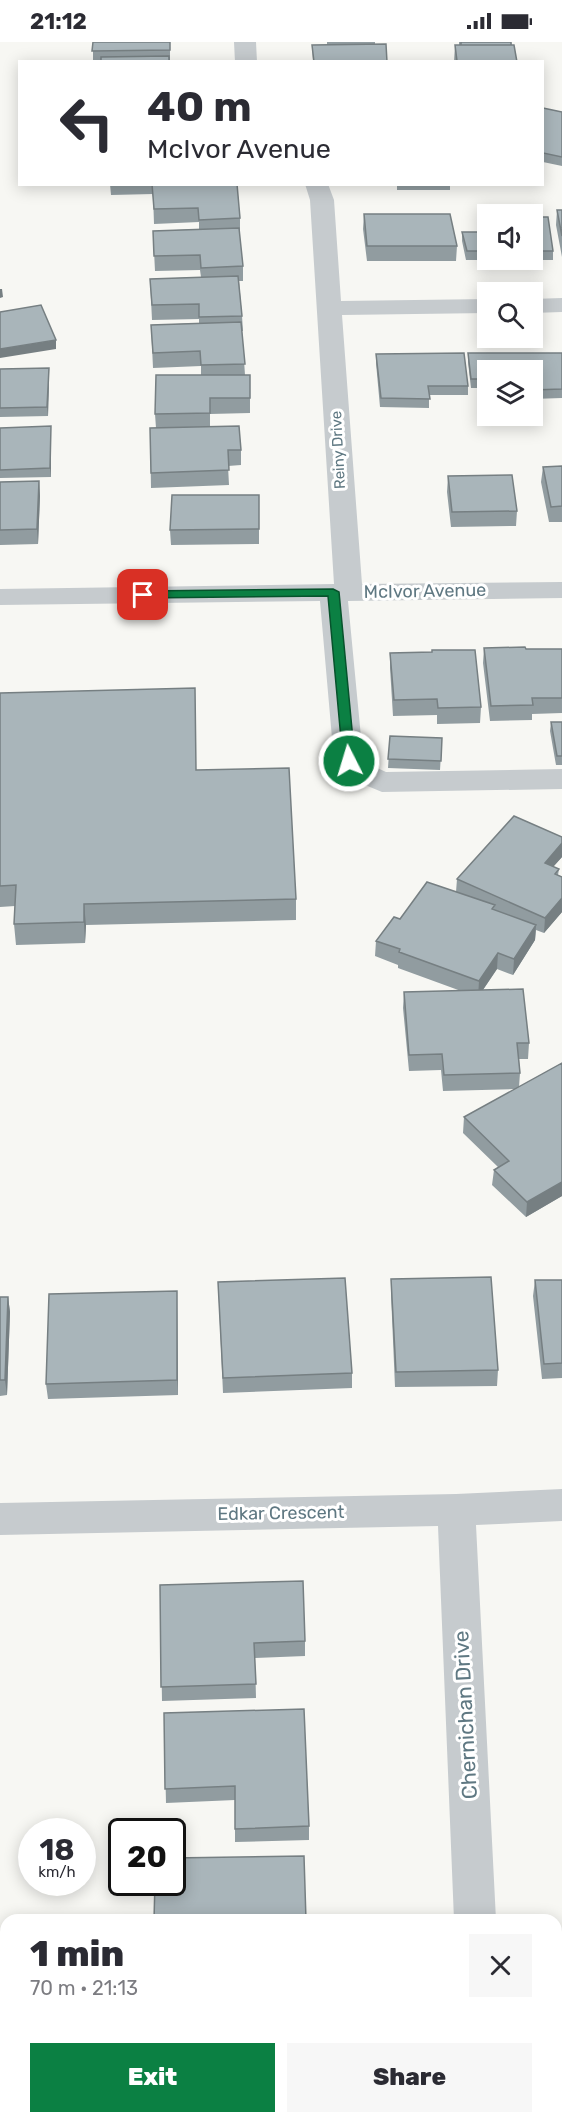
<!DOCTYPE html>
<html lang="en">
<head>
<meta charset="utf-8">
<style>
	body { margin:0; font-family:Rubik,sans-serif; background:#f7f7f7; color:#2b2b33; height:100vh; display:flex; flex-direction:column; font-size:22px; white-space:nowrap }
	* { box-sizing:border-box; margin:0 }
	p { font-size:20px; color:#7c7c81 }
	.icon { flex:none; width:33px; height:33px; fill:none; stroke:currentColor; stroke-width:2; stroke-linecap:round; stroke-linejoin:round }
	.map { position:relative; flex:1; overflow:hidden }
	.panel { position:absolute; left:0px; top:1872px; width:562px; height:210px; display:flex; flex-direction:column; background:#fff; border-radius:18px 18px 0 0; box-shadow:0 3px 15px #0003 }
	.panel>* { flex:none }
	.top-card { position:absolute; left:18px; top:18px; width:526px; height:126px; border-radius:0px; box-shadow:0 3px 15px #0003; background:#fff; color:#2b2b33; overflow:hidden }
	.tools { position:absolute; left:477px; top:162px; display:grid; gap:12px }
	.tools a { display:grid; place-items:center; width:66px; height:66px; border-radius:0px; background:#fff; box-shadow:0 3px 15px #0003; font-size:30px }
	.speed { position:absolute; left:18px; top:1776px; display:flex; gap:12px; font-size:30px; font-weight:700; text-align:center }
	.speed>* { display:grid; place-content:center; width:78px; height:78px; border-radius:50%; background:#fff; box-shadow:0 3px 15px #0003; line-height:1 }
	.speed small { font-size:15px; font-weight:400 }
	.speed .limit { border:3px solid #111; border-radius:9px; background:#fff; color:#111 }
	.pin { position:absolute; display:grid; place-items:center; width:51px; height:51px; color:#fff; margin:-26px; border-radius:12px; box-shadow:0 3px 9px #0006 }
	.me { position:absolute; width:66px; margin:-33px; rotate:355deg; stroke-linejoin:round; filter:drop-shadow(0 0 4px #0008) }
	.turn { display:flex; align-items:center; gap:21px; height:126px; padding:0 30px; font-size:27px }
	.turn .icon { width:78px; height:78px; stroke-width:2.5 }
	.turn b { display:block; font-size:42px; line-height:51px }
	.round { display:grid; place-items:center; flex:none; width:63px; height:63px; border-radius:0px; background:#f7f7f7 }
	.overview { display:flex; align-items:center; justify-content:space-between; height:102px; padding:0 30px }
	h1 { font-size:36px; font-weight:800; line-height:45px }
	.action { display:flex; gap:12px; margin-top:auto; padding:12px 30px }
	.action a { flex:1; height:69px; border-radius:0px; background:#0b8043; color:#fff; font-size:24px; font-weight:800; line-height:69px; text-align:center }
	.action a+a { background:#f7f7f7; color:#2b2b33 }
	.status { display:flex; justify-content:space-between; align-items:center; height:42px; padding:0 30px; background:#fff; direction:ltr }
	.status svg { height:16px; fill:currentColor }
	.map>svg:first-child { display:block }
</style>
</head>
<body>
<div class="status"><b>21:12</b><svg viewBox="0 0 49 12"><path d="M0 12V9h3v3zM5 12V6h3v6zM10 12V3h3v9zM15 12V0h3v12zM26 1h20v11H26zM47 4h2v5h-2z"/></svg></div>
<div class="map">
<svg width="562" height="2082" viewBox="0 0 562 2082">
	<rect width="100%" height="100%" fill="#f7f7f3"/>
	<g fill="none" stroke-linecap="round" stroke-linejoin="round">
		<path fill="#c6cbce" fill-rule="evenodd" d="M234,0h22l1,20h-22z
			M305,142h23l6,16 7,101 147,-2v14l-146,2 20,269 200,-2v16l-214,3 15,157 10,8 13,6 176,-3v20l-180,3 -29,-12 -19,-19 -14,-160 -320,4v-16l334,-5 -24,-384z
			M562,256v14l-30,1v-14z
			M562,1447v32l-86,4 20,395h-42l-16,-394 -438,9v-32l456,-9z
			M461,2076h44l1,6h-44z"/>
	</g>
	<path fill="#919ca0" d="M93,0h77v20h-77z
		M327,0h48v3l12,17h-74l-1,-17h15z
		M459,0h52l6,20h-63l1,-17h4z
		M543,66l19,4v54l-19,-4z
		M110,142h127l3,34v15h-1l4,33v15h-4l3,35 1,15h-1l3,44h5v38l-40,1v13l31,23v15l-13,1 1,19 -78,3 -1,-60h6l-1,-14 46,-39v-9l-48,2 -2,-43 48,-2v-4l-47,1 -2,-41 51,-2 -1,-7 -45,1 -2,-40 46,-2v-7l-45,2 -1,-30 -42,1z
		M397,142h53v6h-53z
		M557,168h5v47l-6,-32z
		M364,172l93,32 -1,15h-89l-4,-32z
		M532,175l21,34v9h-87l-4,-19v-9h26v28h44z
		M468,311h94v45l-30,1v-29h-44v18h-17l-3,-26z
		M376,312l92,32v9h-39v13l-49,-1 -4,-44z
		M49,326v9l-1,39 -48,1v-48z
		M0,386l51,7v42l-51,1z
		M562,424v56h-13l-8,-40 2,-15z
		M448,434l69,35 -1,15 -65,1 -4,-35z
		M39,439l1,15 -2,48 -38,1v-63z
		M259,453v49l-88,1 -1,-15z
		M484,606l42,1h36v64l-30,1v6l-42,1 -7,-58z
		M432,608l49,57 -1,16 -43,1v-9l-44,1 -3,-48v-15l42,-1z
		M0,651l197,77 99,129v21l-210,5 -1,18 -69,2 -2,-21 1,-18 -15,1z
		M551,680h11v43h-6l-6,-34z
		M390,694l52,2 -2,32 -52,-2z
		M562,795v20l-9,10 6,2 -1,6 4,2v35l-18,21 -8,-3 -1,10 -22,35 -16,-6 -14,21 46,53 -1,16h-9l1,14 -1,14 43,-24v133l-36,21 -34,-32 2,-15 4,-3 -35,-34 1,-16 51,-28 -72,2 -2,-21 -32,1 -6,-63 1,-16 57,-1 -63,-23v-3l-23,-9 1,-15 24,-22 56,-27 1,-13z
		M391,1237l107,91 -1,16 -102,1 -4,-93z
		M535,1238h27v98l-20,1 -9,-83z
		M218,1240l134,91v15l-129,5z
		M177,1249l1,104 -130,4 -2,-15z
		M0,1255h8l2,15 -3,83 -7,1z
		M160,1543l145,56v15l-50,2 1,40 -94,3z
		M164,1671l145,113v14l-74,2v-42l-69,3z"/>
	<path fill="#767f82" d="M0,247h2l1,8 -3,1z
		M56,298v9l-56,9v-9z
		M49,326v9l-1,39 -1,-9z
		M51,384v51l-1,-9z
		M39,439l1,15 -2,48 -1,-15z
		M562,801v14l-19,21 2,-15z
		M562,856v14l-18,21 1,-15z
		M84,862l2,21 -1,18 -1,-21z
		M536,883l-1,15 -22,35 1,-16z
		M498,911l-1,16 -19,28 1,-16z
		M562,1140v14l-36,21 1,-15z
		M177,1249v15l1,89 -1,-15z
		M8,1255l2,15 -3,83 -2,-15z"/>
	<path fill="#a9b5ba" stroke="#767f82" stroke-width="1.5" d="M93,0h77v8l-78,1z
		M461,0h50v3h-50z
		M386,2l1,18h-73l-2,-17z
		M455,3h59l3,17 -60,-1z
		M169,14v6h-68v-5z
		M543,66l19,4v45l-19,-4z
		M152,142h85l3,34 -41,2 -1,-12 -44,1z
		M557,168h5v26z
		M364,172h86l7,32h-90z
		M532,175h16l5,34h-21z
		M239,186l4,38 -42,2 -1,-13 -46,1 -1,-25z
		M462,190h26v19h-21z
		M238,234l4,40 -43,1v-13l-47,1 -2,-26z
		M41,263l15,35 -56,9v-37z
		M241,280l4,42 -44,1 -1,-14 -47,2 -2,-28z
		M464,311l4,33h-40l2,13 -49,-1 -5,-44z
		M468,311h94v36l-30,1v-20h-44v9h-17z
		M49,326l-2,39 -47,1v-39z
		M156,333h94v23h-40v15l-55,1z
		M51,384l-1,42 -50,2v-42z
		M239,384l2,24h-13l1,20 -78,3 -1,-45z
		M562,424v40l-11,1 -8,-40z
		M512,433l5,36 -65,1 -4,-36z
		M39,439l-2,48 -37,1v-48z
		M172,453h87v34l-89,1z
		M525,605l1,2h36v49h-30l1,7 -42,1 -7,-58z
		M432,608h43l6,57 -43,1 -1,-9 -43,1 -4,-47 42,-1z
		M195,646l1,82 93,-2 7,131 -212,5v18l-70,2 2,-39 -16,1v-193z
		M551,680h11v34h-5z
		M390,694l52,2 -1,23 -53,-2z
		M514,774l48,21v6l-17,20 14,6 -4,5 7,3v21l-17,20 -88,-39z
		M427,840l68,23 -3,4 44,16 -22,34 -16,-6 -19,28 -80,-29 1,-3 -24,-8 18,-24 6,2z
		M523,947l6,54h-12l3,30 -76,2 -2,-21 -33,1 -5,-63z
		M562,1021v119l-35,20 -33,-32 15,-9 -45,-44z
		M491,1235l7,93 -102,2 -5,-93z
		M345,1236l7,95 -129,5 -5,-96z
		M535,1238h27v83l-18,1z
		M177,1249v89l-131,4 3,-90z
		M0,1255h8l-3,83h-5z
		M303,1539l2,60 -51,2 2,41 -95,3 -1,-102z
		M304,1667l5,117 -74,3v-43l-70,3 -1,-76z
		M304,1814l2,64h-152l1,-38h17v-24z
		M154,2076h168l1,6h-169z"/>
	<path fill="#0b8043" stroke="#07532c" stroke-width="1.5" d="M333,547l6,3 16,169 -6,4 -6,-4 -15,-165 -185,2 -6,-3 6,-4z"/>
	<g text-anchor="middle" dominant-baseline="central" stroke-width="6" stroke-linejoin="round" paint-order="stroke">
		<g font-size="15" fill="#5f7882" stroke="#fff">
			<text transform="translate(338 408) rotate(-93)">Reiny Drive</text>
		</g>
		<g font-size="18" fill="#5f7882" stroke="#fff">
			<text transform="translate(425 549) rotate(-1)">McIvor Avenue</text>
			<text transform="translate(281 1471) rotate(-1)">Edkar Crescent</text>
		</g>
		<g font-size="21" fill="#5f7882" stroke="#fff">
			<text transform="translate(465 1673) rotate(-93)">Chernichan Drive</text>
		</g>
	</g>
</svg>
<div class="tools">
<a><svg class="icon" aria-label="sound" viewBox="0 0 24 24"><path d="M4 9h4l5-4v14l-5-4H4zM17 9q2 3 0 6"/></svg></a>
<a><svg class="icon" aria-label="search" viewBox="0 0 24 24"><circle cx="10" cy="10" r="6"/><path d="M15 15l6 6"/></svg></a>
<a><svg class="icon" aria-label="layers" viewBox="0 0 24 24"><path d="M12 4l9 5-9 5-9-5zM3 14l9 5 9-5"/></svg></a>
</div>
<div class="speed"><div>18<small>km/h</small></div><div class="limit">20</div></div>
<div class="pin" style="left:143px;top:553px;background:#d93025"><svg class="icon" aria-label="arrive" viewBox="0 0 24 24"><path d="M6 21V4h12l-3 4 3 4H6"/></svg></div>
<svg class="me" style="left:349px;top:719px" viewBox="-20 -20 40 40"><circle r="17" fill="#0b8043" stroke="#fff" stroke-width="3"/><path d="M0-11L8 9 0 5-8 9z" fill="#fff"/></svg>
<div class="top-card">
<div class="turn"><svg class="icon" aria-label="left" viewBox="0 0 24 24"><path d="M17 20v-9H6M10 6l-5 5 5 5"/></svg><div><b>40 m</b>McIvor Avenue</div></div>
</div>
<section class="panel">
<div class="overview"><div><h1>1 min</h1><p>70 m · 21:13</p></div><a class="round"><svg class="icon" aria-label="close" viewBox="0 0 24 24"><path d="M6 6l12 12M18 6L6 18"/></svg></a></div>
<div class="action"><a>Exit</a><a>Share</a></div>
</section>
</div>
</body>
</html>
